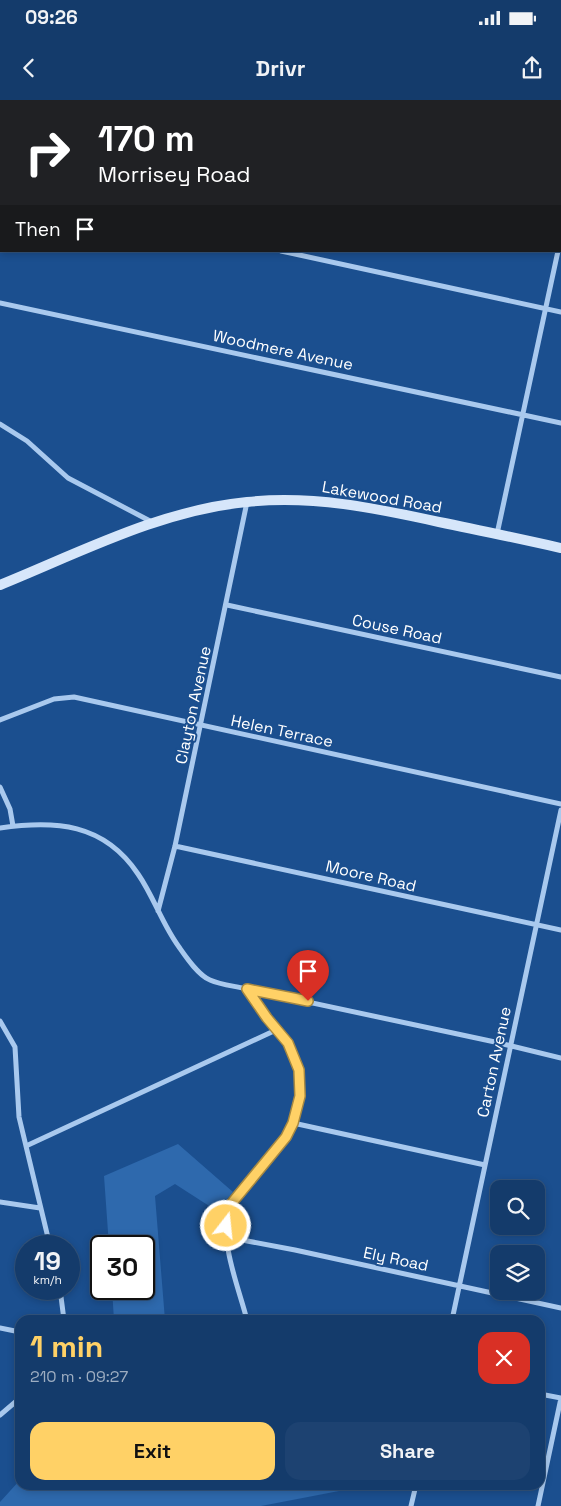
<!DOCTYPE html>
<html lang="en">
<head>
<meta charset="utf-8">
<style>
	body { margin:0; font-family:"Space Grotesk",sans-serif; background:#1d4271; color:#f1f3f6; height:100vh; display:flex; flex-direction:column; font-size:19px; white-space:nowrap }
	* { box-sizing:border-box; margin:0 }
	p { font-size:16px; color:#9dadc1 }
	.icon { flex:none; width:28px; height:28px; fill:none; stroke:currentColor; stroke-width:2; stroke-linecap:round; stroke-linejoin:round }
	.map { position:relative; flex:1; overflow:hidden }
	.sheet { position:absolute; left:15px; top:1215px; width:530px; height:175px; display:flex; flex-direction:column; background:#143b6b; border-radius:15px; box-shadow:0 2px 8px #0003,0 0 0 1px #33557e }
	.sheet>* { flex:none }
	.guide { position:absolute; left:0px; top:0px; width:561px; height:152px; box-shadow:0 2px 8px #0003,0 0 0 1px #33557e; background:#202124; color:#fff; overflow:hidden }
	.controls { position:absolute; left:490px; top:1080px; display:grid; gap:10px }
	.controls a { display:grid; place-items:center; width:55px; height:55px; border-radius:10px; background:#143b6b; box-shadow:0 2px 8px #0003,0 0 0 1px #33557e; font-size:25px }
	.speed { position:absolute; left:15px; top:1135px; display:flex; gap:10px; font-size:25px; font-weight:700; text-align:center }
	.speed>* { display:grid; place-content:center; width:65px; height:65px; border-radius:50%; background:#143b6b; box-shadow:0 2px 8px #0003,0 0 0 1px #33557e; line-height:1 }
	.speed small { font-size:12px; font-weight:400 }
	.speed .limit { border:2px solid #111; border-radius:8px; background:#fff; color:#111 }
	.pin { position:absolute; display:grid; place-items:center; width:42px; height:42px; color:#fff; margin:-51px -21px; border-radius:50% 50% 50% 0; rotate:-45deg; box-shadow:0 0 5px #0007 }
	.pin .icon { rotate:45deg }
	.me { position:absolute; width:55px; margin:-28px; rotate:16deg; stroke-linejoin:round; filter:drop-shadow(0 0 4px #0008) }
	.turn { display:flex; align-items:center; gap:18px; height:105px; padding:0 15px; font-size:22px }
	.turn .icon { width:65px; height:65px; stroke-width:2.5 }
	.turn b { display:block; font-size:35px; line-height:42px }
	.then { display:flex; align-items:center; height:48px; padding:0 15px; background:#0003; gap:10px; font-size:19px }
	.round { display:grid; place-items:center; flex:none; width:52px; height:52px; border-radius:15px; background:#1d4271 }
	.head { display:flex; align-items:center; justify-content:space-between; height:85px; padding:0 15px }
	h1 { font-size:30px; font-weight:800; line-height:38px; color:#ffd166 }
	.action { display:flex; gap:10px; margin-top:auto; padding:10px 15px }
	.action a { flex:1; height:58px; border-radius:15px; background:#ffd166; color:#111; font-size:20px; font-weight:800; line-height:58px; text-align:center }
	.action a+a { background:#1d4271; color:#f1f3f6 }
	.status { display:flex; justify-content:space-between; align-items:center; height:35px; padding:0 25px; background:#143b6b; direction:ltr }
	.status svg { height:14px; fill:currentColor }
	header { display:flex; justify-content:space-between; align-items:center; height:65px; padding:0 15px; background:#143b6b; font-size:22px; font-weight:800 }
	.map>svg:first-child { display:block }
</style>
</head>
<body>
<div class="status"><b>09:26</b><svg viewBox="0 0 49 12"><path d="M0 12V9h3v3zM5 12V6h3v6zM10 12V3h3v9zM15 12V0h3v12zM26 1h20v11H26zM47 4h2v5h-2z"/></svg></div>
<header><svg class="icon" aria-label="back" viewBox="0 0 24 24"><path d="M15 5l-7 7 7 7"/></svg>Drivr<svg class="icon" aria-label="share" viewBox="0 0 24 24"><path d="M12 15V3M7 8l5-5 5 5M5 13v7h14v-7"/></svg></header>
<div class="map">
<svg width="561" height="1406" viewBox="0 0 561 1406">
	<rect width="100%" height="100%" fill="#1b4f8f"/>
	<path fill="#2e69ad" d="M178,1044l55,48 -16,19 -42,-27 -20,12 10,124h-51l-2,-31h32v-43h-35l-5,-70z
		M20,1380v5h318l1,6 -78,15h-261v-4z"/>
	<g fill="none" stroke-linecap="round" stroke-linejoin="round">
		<path stroke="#a9c9ee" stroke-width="5" d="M93,0l6,1
			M0,91h1
			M560,101h1
			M560,140l1,-4
			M281,151l280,61
			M0,203l561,120
			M0,324l27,17 41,37 84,44
			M497,434l61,-283
			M227,505l334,72
			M0,620l54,-21 20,-2 487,107
			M0,687l10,22 3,17
			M0,728c55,-8 104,-5 138,46 16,23 24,50 41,73 7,10 19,28 31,33 11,5 25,6 37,9 7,10 14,21 21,31 7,8 15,15 20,23 30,45 4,86 -24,121 -9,11 -31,32 -35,45 -10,33 10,79 18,111
			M175,746l386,84
			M158,811l17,-65 72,-344
			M247,889l248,53 66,16
			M0,921l15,26 4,70 31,129
			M293,1023l192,42
			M26,1046l250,-116
			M0,1102l40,6
			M226,1137l69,13 266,58
			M60,1189l4,31
			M452,1220l109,-510
			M0,1228l20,4
			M540,1294l21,4
			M0,1315l20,-17
			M411,1406l5,-21
			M538,1406l23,-108"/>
		<path stroke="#d6e6fa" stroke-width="10" d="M0,485c79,-32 161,-75 247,-83 66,-7 128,6 192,20 40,8 81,17 122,26"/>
	</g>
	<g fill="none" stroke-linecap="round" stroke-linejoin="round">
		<g stroke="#a68842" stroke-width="12">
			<path id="route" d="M226,1126l5,-22 55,-67 7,-14 7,-27 -1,-26 -11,-27 -21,-25 -20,-29 61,12"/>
		</g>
		<use href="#route" stroke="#ffd166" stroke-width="9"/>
	</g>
	<g text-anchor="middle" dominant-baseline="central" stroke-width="4" stroke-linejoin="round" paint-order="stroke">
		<g font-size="16" fill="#fff" stroke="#1b4f8f">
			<text transform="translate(283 250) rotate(12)">Woodmere Avenue</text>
			<text transform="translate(382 397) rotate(10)">Lakewood Road</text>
			<text transform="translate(397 529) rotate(12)">Couse Road</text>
			<text transform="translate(193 605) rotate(-78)">Clayton Avenue</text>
			<text transform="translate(282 631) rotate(12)">Helen Terrace</text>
			<text transform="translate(371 776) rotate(13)">Moore Road</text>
			<text transform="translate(494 962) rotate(-78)">Carton Avenue</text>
			<text transform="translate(396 1159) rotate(12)">Ely Road</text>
		</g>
	</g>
</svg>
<div class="controls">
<a><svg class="icon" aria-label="search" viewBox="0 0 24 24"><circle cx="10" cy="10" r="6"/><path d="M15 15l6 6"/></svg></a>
<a><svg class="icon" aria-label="layers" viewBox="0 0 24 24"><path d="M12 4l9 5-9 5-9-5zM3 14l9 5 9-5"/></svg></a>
</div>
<div class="speed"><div>19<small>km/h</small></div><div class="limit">30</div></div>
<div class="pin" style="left:308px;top:901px;background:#d93025"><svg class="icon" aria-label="arrive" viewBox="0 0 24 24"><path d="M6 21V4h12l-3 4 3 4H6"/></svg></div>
<svg class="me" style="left:226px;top:1126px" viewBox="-20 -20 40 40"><circle r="17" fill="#ffd166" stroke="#fff" stroke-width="3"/><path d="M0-11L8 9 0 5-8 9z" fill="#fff"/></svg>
<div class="guide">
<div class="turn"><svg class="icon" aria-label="right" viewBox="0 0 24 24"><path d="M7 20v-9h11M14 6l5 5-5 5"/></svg><div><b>170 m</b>Morrisey Road</div></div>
<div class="then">Then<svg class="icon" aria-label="arrive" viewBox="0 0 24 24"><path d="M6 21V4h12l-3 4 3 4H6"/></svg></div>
</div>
<section class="sheet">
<div class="head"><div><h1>1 min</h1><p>210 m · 09:27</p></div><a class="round" style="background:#d93025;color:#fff"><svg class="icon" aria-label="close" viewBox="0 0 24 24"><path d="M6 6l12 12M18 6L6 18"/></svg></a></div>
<div class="action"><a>Exit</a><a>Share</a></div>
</section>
</div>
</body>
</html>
